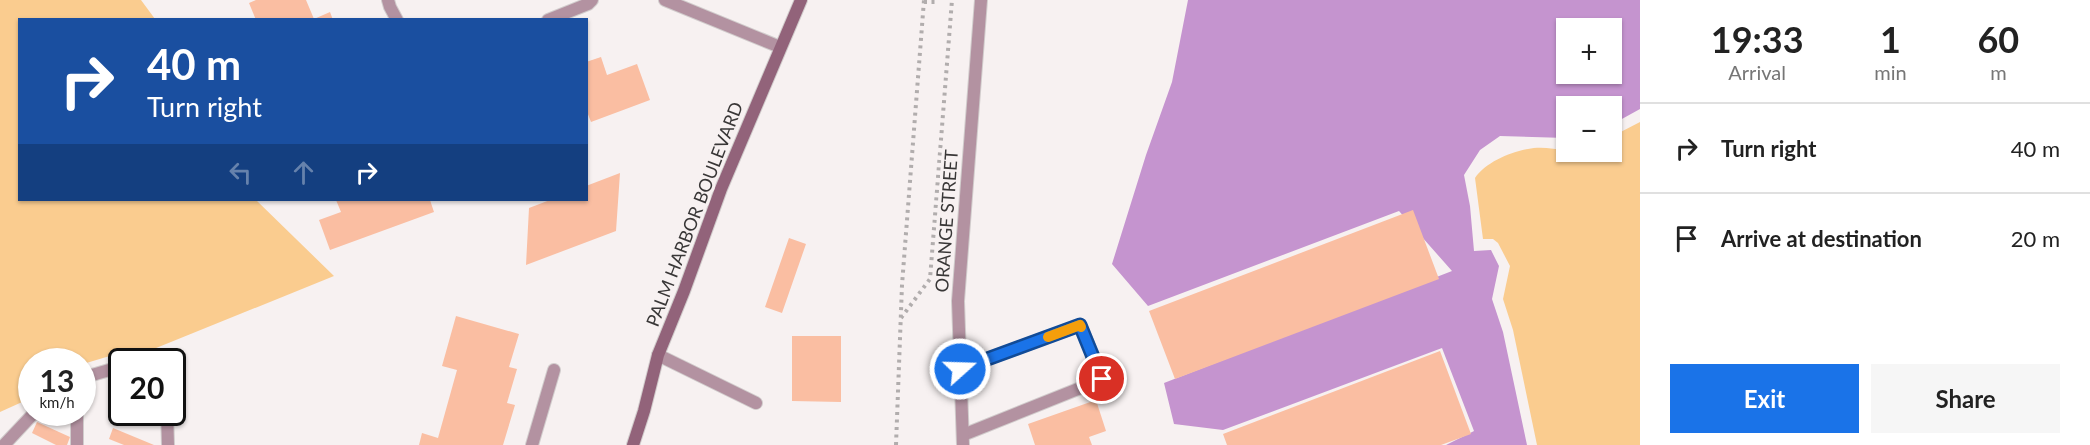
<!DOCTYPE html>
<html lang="en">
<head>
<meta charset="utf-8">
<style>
	body { margin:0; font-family:Lato,sans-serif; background:#f6f6f6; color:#222; height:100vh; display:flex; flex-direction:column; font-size:22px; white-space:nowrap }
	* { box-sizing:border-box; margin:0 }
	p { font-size:20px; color:#767676 }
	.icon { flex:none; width:33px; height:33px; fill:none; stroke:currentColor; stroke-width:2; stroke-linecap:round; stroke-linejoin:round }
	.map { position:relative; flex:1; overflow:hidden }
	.side { display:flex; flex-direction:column; background:#fff; width:450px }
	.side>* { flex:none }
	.top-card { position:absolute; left:18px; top:18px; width:570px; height:183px; border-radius:0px; box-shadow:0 2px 4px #0004; background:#1a4fa0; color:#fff; overflow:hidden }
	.controls { position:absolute; left:1556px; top:18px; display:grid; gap:12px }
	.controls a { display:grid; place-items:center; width:66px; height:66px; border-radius:0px; background:#fff; box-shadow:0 2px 4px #0004; font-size:30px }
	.speed { position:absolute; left:18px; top:348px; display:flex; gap:12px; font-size:30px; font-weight:700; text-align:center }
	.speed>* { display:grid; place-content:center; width:78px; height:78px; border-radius:50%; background:#fff; box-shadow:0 2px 4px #0004; line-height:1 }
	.speed small { font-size:15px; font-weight:400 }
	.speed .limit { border:3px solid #111; border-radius:9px; background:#fff; color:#111 }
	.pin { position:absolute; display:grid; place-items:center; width:51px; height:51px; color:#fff; margin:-26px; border:3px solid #fff; border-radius:50%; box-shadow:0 2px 6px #0007 }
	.me { position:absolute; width:66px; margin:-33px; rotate:70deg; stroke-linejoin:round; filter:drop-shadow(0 0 4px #0008) }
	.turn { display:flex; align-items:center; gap:21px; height:126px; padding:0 30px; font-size:27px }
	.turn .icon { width:78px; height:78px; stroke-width:2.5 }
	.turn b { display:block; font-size:42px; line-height:51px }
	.lanes { display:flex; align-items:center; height:57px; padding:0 30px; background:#0003; justify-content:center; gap:30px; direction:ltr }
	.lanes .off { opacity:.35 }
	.eta { display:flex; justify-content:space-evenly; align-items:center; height:102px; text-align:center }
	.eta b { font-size:36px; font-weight:700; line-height:42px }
	.action { display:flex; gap:12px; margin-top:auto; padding:12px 30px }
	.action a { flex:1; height:69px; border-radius:0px; background:#1a73e8; color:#fff; font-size:24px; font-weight:700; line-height:69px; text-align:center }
	.action a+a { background:#f6f6f6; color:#222 }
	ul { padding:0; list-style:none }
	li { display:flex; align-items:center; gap:18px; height:90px; padding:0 30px; border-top:2px solid #e0e0e0 }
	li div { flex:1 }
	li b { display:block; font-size:22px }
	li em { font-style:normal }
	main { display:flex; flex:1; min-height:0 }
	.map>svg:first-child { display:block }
</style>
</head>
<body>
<main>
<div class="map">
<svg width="1640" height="445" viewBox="0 0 1640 445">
	<rect width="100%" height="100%" fill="#f7f1f1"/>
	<path fill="#facc8f" d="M0,0h141l14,19 -135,1v180h236l78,76 -205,83 -16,-4 -30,9 -1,-2h-50l-1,36 -31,14z
		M1640,122v323h-103l-24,-115 -10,-31 7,-33 -12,-23 -5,-4h-10l-8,-61c10,-15 35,-26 53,-29 12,-3 26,0 38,1v2h45v-15z"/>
	<path fill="#c594cf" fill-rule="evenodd" d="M1188,0h452v109l-29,16v-19h-45v32l-66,-2 -20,14 -16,25 6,31 4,45 17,-1 8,16 -7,33 11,33 24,113h-81l28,-14 -32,-83 -219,82 -49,-6 -10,-41 288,-112 -53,-60 -251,95 -36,-42 34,-109 26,-73zM1566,28h45v46h-45z"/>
	<path fill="#fabea2" d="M256,0h50l8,19 16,-7 3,8h-77l-7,-17z
		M601,57l6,18 30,-11 13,36 -59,22 -5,-13v-47z
		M620,173l-4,58 -90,34 3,-57 21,-8h36v-14z
		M336,200h94l4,12 -104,38 -11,-30 22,-8z
		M1413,210l26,69 -264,100 -26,-68z
		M789,238l17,6 -24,69 -17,-6z
		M456,316l63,18 -10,33 8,2 -10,34 8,2 -12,40h-84l3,-12 16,5 19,-68 -15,-4z
		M792,336h49v66l-49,-1z
		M1440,351l31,83 -30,11h-214l-4,-11z
		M114,397l8,1v12l-10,-2z
		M1096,400l10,31 -17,6 3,8h-57l-7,-21z
		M37,422l33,15 -3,8h-11l-24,-12z
		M113,428l41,17h-30l-15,-6z"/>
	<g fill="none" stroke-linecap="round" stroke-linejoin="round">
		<g stroke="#d1cccc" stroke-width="14">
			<path id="service" d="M658,355l98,48
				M960,369l120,-44 23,54 -140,56
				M532,445l22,-75"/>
		</g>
		<g stroke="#d1cccc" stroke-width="14">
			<path id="minor" d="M388,0l2,7 7,13
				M665,0l115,47
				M548,20l40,-16 4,-4
				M82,378l34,-10 6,2
				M167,412l1,33
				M4,445l31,-33
				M77,445v-33"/>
		</g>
		<g stroke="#d1cccc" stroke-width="14">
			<path id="tertiary" d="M963,445l-5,-144 23,-301"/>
		</g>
		<g stroke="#d1cccc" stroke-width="14">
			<path id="secondary" d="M633,445l11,-34 14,-56 26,-64 37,-102 80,-189"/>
		</g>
		<path stroke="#b1adad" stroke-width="4" stroke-dasharray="3 4.5" stroke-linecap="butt" d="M924,2h12l1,-2
			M901,318l29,-39 22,-279
			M896,445l6,-160 22,-285"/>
		<use href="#service" stroke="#b392a1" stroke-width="12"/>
		<use href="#minor" stroke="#b392a1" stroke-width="12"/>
		<use href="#tertiary" stroke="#b392a1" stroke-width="12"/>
		<use href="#secondary" stroke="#92637a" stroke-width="12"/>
	</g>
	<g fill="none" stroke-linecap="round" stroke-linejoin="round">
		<g stroke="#114b97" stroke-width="15">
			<path id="route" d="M960,369l120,-44 22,54"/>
		</g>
		<use href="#route" stroke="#1a73e8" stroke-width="10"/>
		<path stroke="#f59e0b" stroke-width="10" d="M1048,337l32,-12 1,2"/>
	</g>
	<g text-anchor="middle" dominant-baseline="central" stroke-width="6" stroke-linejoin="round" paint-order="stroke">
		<g font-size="18" fill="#393737" stroke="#f7f1f1">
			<text transform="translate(694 214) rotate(-69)">PALM HARBOR BOULEVARD</text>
			<text transform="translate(946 221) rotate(-86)">ORANGE STREET</text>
		</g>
	</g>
</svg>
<div class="controls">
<a>+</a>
<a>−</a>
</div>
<div class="speed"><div>13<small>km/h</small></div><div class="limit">20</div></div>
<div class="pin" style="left:1102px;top:379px;background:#d93025"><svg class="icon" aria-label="arrive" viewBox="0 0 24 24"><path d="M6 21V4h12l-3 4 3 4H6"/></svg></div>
<svg class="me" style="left:960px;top:369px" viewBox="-20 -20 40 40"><circle r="17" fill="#1a73e8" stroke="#fff" stroke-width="3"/><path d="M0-11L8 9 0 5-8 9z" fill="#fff"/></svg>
<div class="top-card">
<div class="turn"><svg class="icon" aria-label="right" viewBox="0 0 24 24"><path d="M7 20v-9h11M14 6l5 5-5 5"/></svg><div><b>40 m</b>Turn right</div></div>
<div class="lanes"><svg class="icon off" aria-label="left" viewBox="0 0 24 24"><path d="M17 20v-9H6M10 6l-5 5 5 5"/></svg><svg class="icon off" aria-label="ahead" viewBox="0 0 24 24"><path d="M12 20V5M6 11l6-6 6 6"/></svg><svg class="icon" aria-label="right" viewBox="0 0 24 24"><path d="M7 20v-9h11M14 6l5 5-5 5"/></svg></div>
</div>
</div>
<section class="side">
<div class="eta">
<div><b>19:33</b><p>Arrival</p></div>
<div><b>1</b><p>min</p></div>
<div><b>60</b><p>m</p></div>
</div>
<ul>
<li><svg class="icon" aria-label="right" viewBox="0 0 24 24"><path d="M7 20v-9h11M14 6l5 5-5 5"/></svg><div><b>Turn right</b></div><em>40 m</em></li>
<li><svg class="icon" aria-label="arrive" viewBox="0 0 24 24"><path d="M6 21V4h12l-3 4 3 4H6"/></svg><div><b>Arrive at destination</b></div><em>20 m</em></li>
</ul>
<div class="action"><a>Exit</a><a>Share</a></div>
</section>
</main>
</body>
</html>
